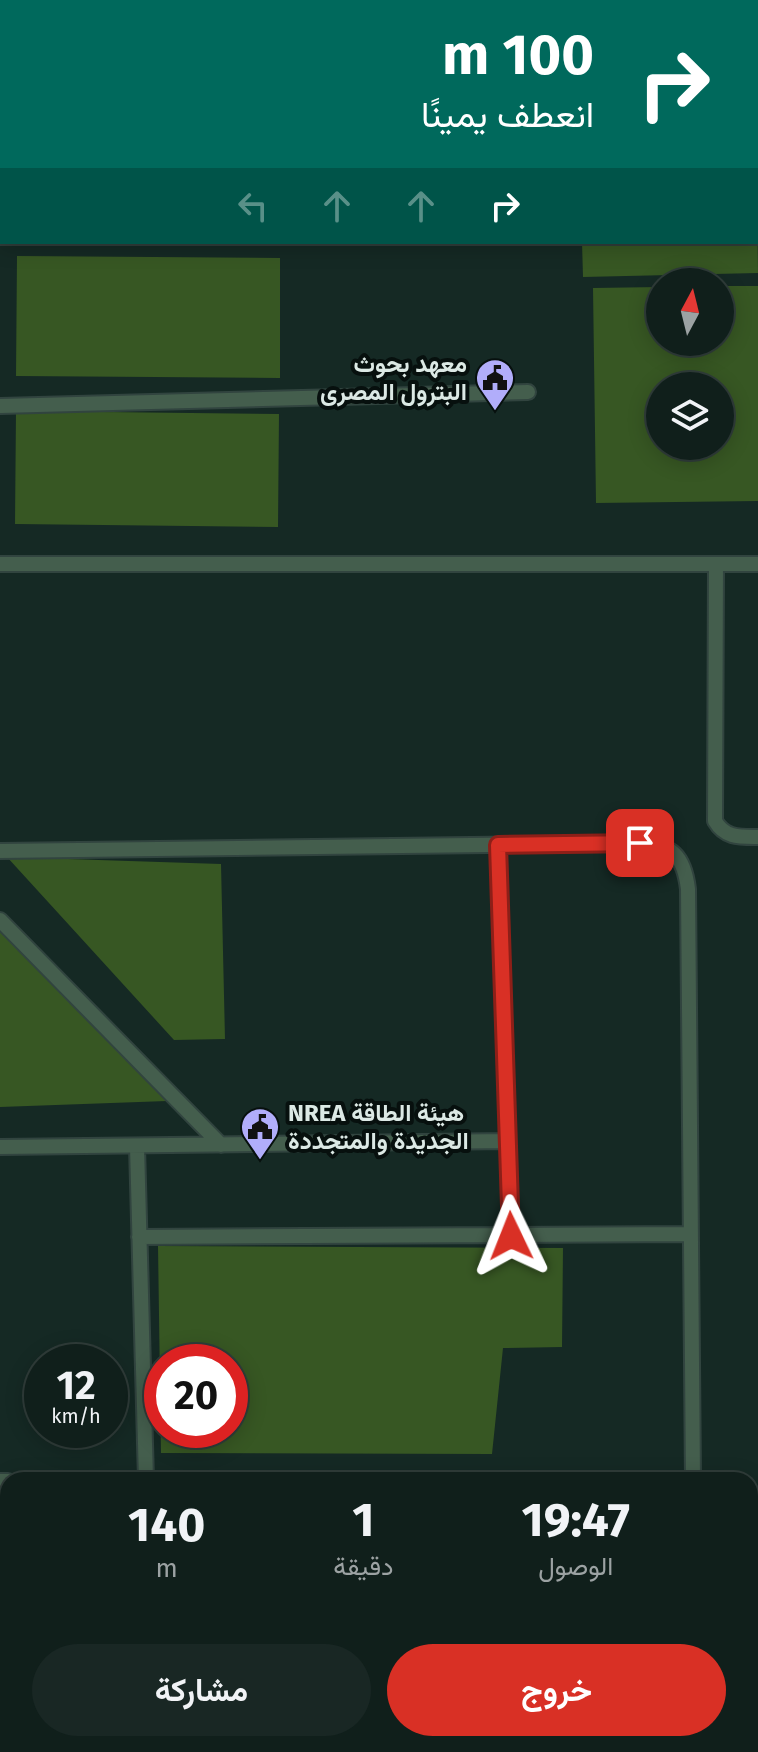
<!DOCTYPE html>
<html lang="ar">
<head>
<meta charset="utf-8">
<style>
	body { margin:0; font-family:"Fira Sans",Vazirmatn,sans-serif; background:#192724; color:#f1f3f6; direction:rtl; height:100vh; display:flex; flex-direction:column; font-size:30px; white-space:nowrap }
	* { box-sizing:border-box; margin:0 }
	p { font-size:26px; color:#9ca2a3 }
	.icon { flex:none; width:44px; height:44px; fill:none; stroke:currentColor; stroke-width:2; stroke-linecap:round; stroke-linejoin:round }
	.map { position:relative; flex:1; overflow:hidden; direction:ltr }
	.panel { position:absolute; left:0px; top:1472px; width:758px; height:280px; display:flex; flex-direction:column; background:#101f1b; border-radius:24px 24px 0 0; box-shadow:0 4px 20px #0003,0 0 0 2px #303d3a; direction:rtl }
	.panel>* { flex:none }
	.top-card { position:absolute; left:0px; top:0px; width:758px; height:244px; box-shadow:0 4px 20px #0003,0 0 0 2px #303d3a; direction:rtl; background:#00695c; color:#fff; overflow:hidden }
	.needle { width:52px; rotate:7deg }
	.buttons { position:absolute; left:646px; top:268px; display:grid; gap:16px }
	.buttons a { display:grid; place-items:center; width:88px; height:88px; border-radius:50%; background:#101f1b; box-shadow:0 4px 20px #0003,0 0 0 2px #303d3a; font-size:40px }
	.speed { position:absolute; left:24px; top:1344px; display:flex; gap:16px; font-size:40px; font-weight:700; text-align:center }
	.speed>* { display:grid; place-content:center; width:104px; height:104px; border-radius:50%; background:#101f1b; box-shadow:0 4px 20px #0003,0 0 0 2px #303d3a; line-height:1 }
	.speed small { font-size:20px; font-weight:400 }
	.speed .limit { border:12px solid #d22; background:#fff; color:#111 }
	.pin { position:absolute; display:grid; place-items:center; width:68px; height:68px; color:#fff; margin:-34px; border-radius:16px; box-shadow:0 4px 12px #0006 }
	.me { position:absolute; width:88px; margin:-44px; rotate:358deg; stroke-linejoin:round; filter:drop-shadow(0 0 6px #0008) }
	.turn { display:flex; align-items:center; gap:28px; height:168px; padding:0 32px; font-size:36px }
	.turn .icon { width:104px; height:104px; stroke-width:2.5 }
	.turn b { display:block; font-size:56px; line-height:68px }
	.lanes { display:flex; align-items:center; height:76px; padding:0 32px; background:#0003; justify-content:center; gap:40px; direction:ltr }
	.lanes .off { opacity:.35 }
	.eta { display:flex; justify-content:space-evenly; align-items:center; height:136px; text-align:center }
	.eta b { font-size:48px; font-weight:700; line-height:56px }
	.primary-button { display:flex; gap:16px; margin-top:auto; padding:16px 32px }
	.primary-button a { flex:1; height:92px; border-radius:48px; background:#d93025; color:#fff; font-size:32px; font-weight:700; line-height:92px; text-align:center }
	.primary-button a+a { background:#192724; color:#f1f3f6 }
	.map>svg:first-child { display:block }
</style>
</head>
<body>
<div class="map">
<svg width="758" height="1752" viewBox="0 0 758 1752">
	<rect width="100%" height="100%" fill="#152924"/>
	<path fill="#375723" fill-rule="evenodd" d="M9,0h448v2h-448z
		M756,100l2,173 -175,4 -1,-35h174z
		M17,256l263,2v120l-264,-2z
		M720,286h38v215l-162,2 -3,-215 67,-1v55h60zM720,386v60h-60v-60z
		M16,411l263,3 -1,113 -263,-3z
		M7,857l214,7 4,175 -51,1z
		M0,930l167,171 -167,6z
		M158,1246l405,2 -1,99 -59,1 -11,106 -331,-1zM230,1362v68h-68v-68z"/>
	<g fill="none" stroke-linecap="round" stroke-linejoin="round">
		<g stroke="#31443f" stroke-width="18">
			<path id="service" d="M485,2v-2
				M0,86h2
				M756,86h2
				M0,234h2
				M0,406l528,-14
				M0,564h758
				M716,564l-1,257c10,17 24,16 43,16
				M498,845l13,391
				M0,851l640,-8c32,1 44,13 48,46l5,591
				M0,920l221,225
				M137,1146l9,334
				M0,1147l508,-6
				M139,1237l551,-3
				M0,1481h8"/>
		</g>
		<g stroke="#31443f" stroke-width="26">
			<path id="minor" d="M750,1536h8
				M0,1537h8
				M0,1580h8
				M750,1582h8
				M750,1733l8,1
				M79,1752v-8
				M389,1752v-8
				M693,1752v-8"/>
		</g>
		<use href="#service" stroke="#445e4d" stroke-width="14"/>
		<use href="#minor" stroke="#445e4d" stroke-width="22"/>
	</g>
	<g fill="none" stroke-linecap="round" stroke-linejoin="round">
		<g stroke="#8d1f18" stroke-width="20">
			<path id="route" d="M511,1236l-13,-391 142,-2"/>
		</g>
		<use href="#route" stroke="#d93025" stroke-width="14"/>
	</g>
	<defs>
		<g id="civic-pin" transform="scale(2)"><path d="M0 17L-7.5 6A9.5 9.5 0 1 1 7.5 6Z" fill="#b1adfa" stroke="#07100e"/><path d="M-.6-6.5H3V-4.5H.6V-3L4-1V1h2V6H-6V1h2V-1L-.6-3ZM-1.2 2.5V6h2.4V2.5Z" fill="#111"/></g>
	</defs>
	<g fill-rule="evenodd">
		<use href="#civic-pin" x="495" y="378"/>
		<use href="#civic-pin" x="260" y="1127"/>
	</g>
	<g text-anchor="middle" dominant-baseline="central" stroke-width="8" stroke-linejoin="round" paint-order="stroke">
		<g font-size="24" font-weight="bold" fill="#dce9e5" stroke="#07100e" text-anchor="end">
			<text x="467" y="364">معهد بحوث<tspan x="467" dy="28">البترول المصرى</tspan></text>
			<text x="288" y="1113" text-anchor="start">NREA هيئة الطاقة<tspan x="288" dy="28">الجديدة والمتجددة</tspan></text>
		</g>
	</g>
</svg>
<div class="buttons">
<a><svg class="needle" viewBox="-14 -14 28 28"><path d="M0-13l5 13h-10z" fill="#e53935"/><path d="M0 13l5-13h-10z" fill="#9ca2a3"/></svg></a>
<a><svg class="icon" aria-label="layers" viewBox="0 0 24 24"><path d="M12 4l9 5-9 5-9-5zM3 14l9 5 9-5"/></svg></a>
</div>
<div class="speed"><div>12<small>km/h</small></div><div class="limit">20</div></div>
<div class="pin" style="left:640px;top:843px;background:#d93025"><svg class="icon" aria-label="arrive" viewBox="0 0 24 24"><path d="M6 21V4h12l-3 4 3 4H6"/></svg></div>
<svg class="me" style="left:511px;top:1236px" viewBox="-20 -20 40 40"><path d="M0-17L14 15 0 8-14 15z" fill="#d93025" stroke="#fff" stroke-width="4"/></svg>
<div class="top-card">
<div class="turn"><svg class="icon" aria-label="right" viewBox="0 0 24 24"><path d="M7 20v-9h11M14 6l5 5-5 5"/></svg><div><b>100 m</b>انعطف يمينًا</div></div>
<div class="lanes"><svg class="icon off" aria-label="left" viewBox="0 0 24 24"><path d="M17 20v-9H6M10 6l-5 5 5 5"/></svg><svg class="icon off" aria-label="ahead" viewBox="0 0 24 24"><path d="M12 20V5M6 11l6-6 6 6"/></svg><svg class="icon off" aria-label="ahead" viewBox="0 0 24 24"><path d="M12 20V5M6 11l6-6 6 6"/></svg><svg class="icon" aria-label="right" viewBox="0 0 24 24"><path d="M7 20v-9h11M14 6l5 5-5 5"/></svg></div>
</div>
<section class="panel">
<div class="eta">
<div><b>19:47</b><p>الوصول</p></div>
<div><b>1</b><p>دقيقة</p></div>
<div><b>140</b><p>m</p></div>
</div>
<div class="primary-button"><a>خروج</a><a>مشاركة</a></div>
</section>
</div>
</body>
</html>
